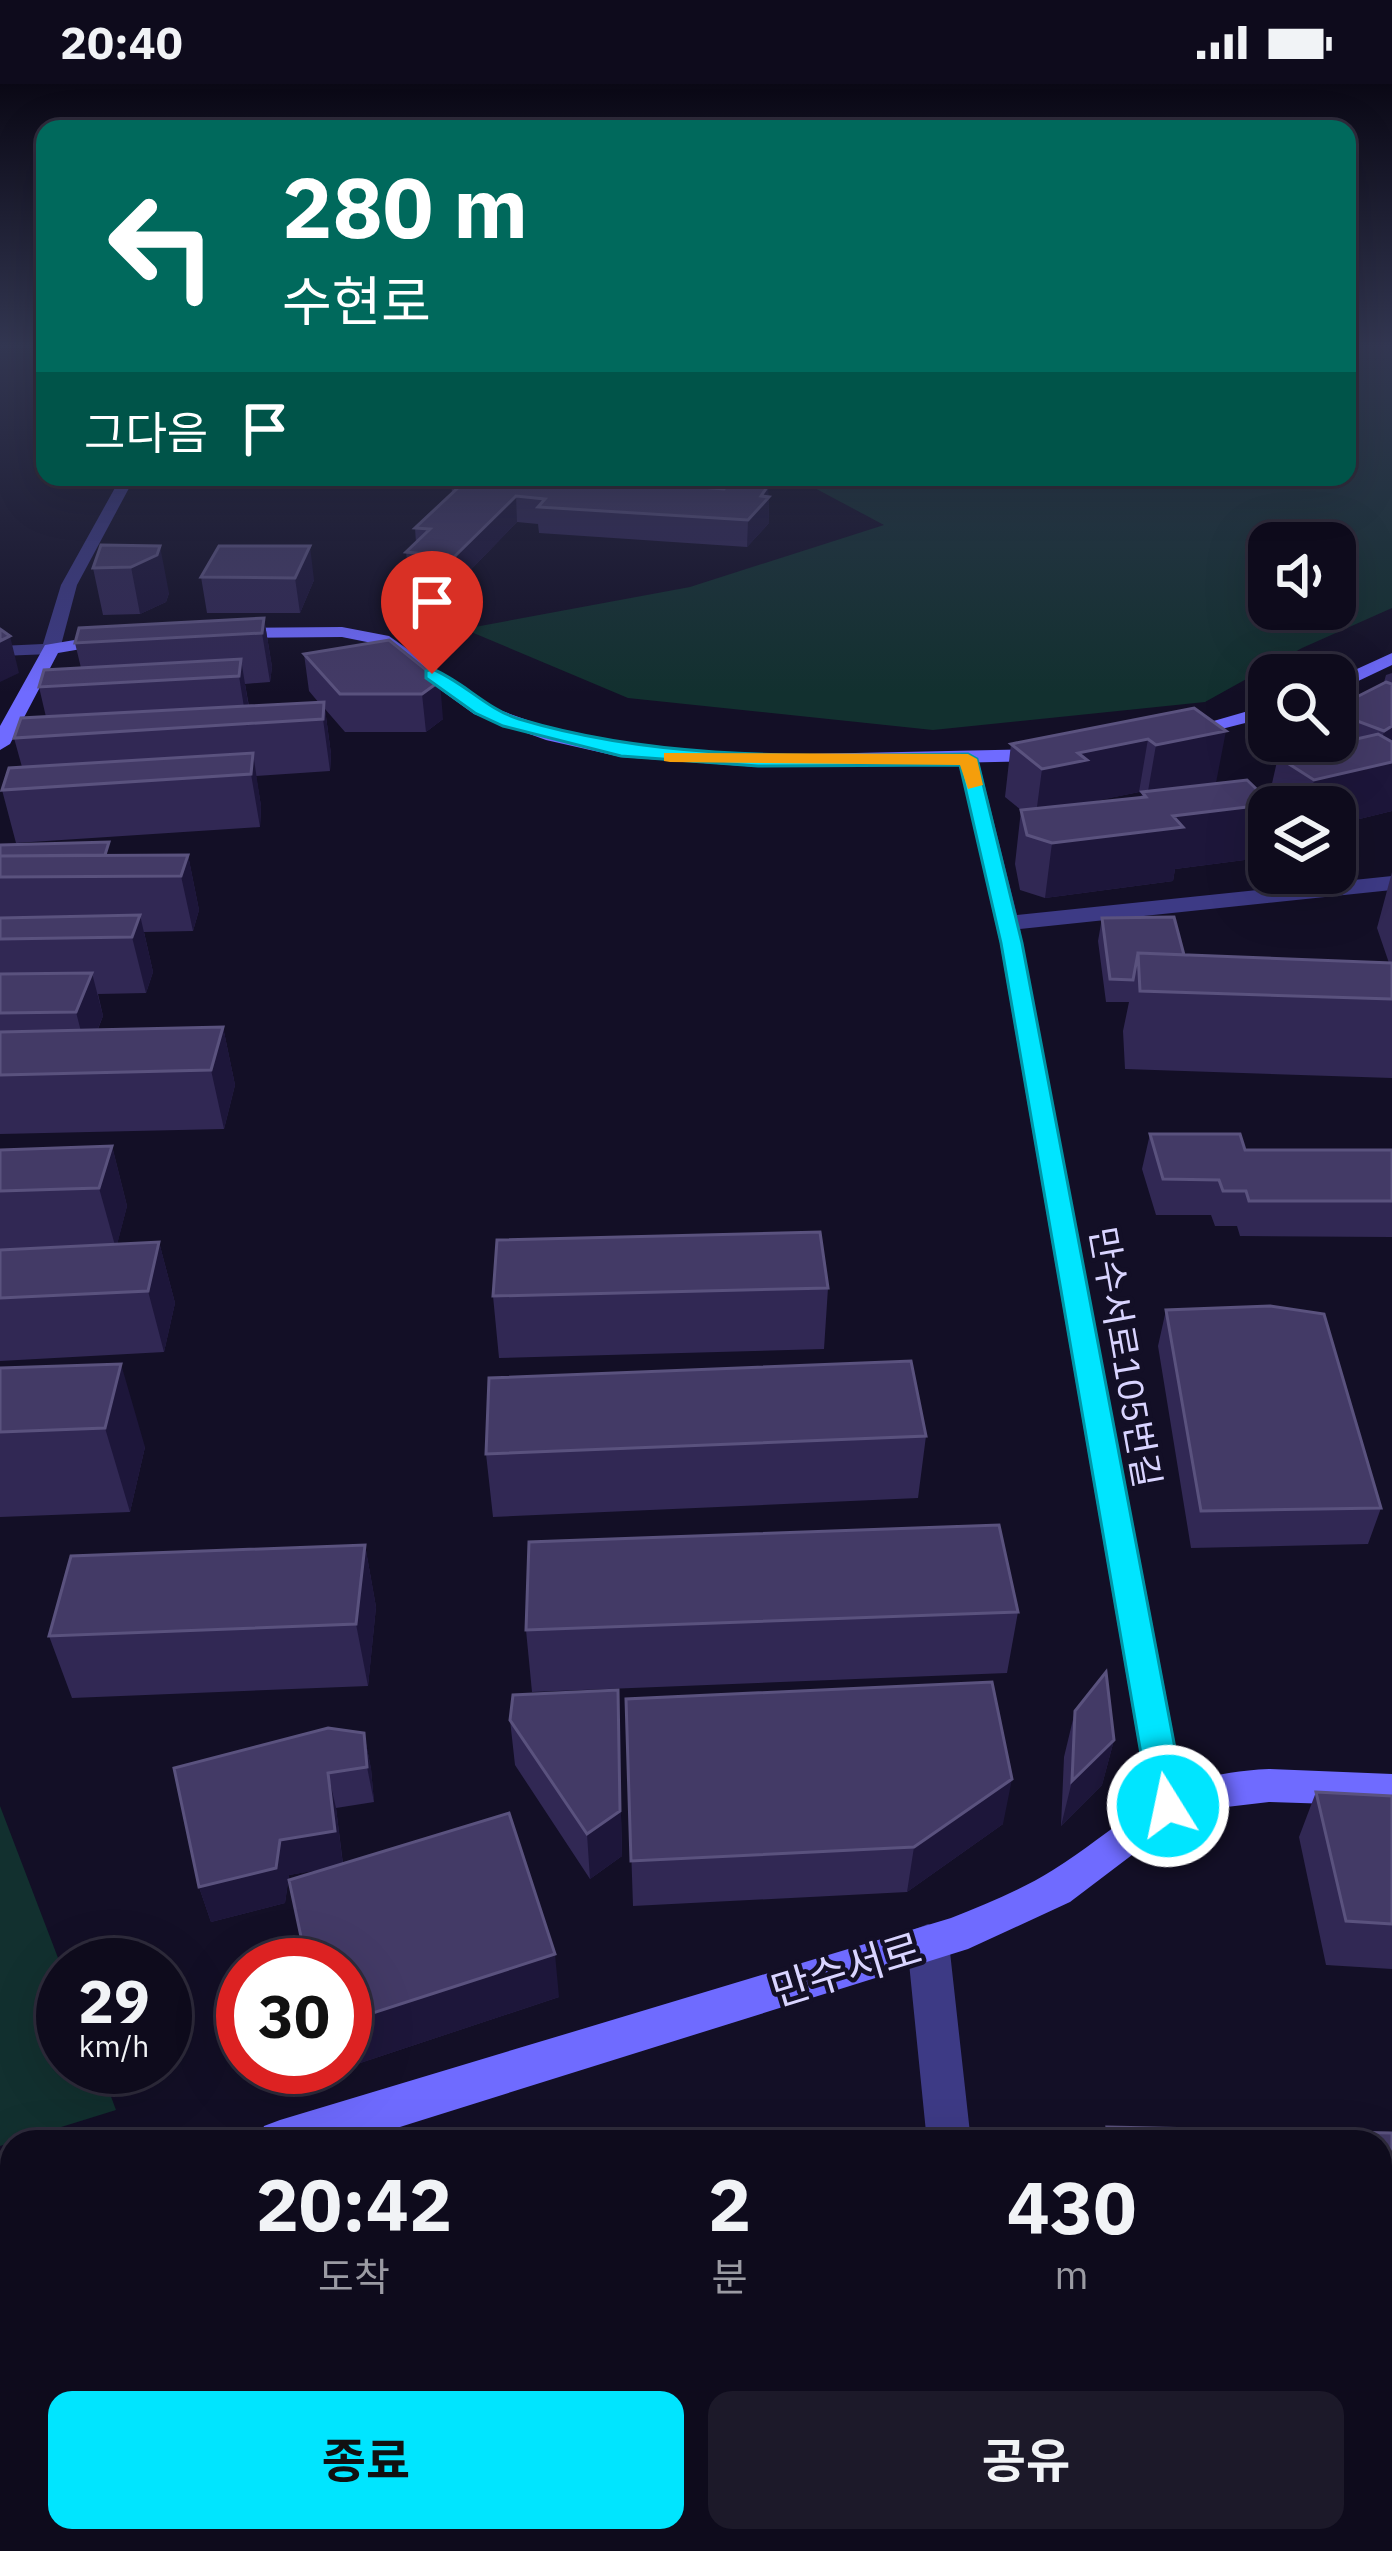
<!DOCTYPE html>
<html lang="ko">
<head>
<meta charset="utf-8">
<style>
	body { margin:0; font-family:"IBM Plex Sans","Noto Sans KR",sans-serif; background:#1c1929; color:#f1f3f6; height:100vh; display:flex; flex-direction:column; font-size:45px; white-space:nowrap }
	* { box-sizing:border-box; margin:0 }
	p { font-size:39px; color:#9b9ba3 }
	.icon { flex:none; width:66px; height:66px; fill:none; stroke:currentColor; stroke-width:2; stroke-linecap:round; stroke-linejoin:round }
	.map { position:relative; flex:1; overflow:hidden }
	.drawer { position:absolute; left:0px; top:2046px; width:1392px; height:423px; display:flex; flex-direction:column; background:#0e0b1c; border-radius:36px 36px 0 0; box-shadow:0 12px 48px #0002,0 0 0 3px #2e2b3b }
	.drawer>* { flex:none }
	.hud { position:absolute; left:36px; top:36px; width:1320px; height:366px; border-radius:24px; box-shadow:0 12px 48px #0002,0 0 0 3px #2e2b3b; background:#00695c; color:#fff; overflow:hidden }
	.controls { position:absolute; left:1248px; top:438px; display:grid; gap:24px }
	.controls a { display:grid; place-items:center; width:108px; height:108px; border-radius:24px; background:#0e0b1c; box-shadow:0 12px 48px #0002,0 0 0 3px #2e2b3b; font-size:60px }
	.speed { position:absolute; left:36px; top:1854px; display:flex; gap:24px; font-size:60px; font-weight:700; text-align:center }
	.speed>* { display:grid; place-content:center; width:156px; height:156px; border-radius:50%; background:#0e0b1c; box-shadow:0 12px 48px #0002,0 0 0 3px #2e2b3b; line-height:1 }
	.speed small { font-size:30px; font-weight:400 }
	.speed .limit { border:18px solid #d22; background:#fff; color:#111 }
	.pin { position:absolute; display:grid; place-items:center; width:102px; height:102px; color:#fff; margin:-123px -51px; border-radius:50% 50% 50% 0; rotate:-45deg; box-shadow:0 0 12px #0007 }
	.pin .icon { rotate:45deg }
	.me { position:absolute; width:132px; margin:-66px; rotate:350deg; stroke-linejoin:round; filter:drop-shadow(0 0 9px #0008) }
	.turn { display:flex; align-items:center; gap:42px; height:252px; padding:0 48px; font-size:54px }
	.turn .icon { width:156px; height:156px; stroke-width:2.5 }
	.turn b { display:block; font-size:84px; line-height:102px }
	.then { display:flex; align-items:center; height:114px; padding:0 48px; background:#0003; gap:24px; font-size:45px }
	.eta { display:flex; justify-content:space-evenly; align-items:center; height:204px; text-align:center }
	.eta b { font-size:72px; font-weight:700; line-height:84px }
	.button { display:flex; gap:24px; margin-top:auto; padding:24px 48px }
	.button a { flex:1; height:138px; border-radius:24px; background:#00e5ff; color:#111; font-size:48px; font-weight:700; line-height:138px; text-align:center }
	.button a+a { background:#1c1929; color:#f1f3f6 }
	.status { display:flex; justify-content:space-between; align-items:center; height:84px; padding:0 60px; background:#0e0b1c; direction:ltr }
	.status svg { height:33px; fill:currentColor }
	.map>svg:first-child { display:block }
</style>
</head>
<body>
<div class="status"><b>20:40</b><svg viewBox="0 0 49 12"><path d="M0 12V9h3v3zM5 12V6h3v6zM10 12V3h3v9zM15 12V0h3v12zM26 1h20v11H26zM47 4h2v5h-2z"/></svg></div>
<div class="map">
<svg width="1392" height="2467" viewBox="0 0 1392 2467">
	<rect width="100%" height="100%" fill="#130f26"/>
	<path fill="#12302f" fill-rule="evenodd" d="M1347,264h45v260l-90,40 -97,54 -272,28 -305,-32 -164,-69 226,-42 194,-62 -90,-48h553zM1269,459h66v66h-66z
		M0,1722l63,165v96h37l16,43 -116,36z"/>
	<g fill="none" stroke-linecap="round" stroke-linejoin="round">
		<path fill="#3d3a85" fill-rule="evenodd" d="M121,393h14l-58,108 -17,64 -9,5 -51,2v-10l43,-2 18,-59z
			M968,669l10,6 39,156 375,-39v14l-372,39 167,877 -5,12 -14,5 -14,-5 -5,-12 -149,-863 -42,-184z
			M928,1840l15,6 6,13 22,199h-44l-20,-199 6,-13z
			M966,2457h52l1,10h-52z"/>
		<path fill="#6f6bff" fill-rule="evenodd" d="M342,543l47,9 99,70 70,25 63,14 137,10 288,-6 10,6 -10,6 -288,6 -137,-10 -75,-17 -72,-26 -97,-70 -35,-7 -112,1 -9,-5 9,-5z
			M116,549l6,1v8l-64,11 -48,91 -10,6v-24l45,-81z
			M1392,569v12l-57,27v-13z
			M1269,621v12l-87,22 -10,-6z
			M1269,1685l123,5v32l-123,-4 -68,8 -40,23 -91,69 -102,47 -616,193h-94l6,-16 16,-6 671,-202c35,-14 70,-28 102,-48 84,-53 106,-96 216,-101z
			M12,2119v46l-12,4v-46z"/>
	</g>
	<path fill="#312854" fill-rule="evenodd" d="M454,393h276v5l38,4 1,37 -22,24 -208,-14 -1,-9 -21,-2 -60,62 -48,-5 -3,-27 10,-9 -1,-15 37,-35 -1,-13z
		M101,461l68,48 -3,9 -26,12 -37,1 -10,-47z
		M219,462l95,34 -14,33h-93l-6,-36z
		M264,534l8,49 -2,15 -25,2 4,22 70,-3 -10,-12 -5,-37 85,-14 54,79 -17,13h-81l-20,-23 6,45 -1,17 -74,5 5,30 -1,21 -244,16 -14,-53 20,-23 -8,-29 32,-21 -7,-30 42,-19 -6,-25z
		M1392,589v138l-57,14v-18h-66v10l-9,41 -85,11 -2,12 -128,17 -25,-8 -5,-26 6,-54 -16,-13 6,-53 183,-36 22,75 -12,2 64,16 10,-44 13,-3 -36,-14 4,-20 10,-3v24h66l4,2 10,-2 -13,-5 -1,-12 4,-18 45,-24 2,-7zM1139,708l3,2 -1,3 -57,6z
		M0,761l112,10h76l11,55 -6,21 -49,1 9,40 -7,21 -48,1 5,22 -5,13 125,-2 12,58 -11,44 -224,5z
		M1392,788v206l-267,-9 -2,-38 6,-29h-23l-8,-61 4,-23 82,37 205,8 -12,-35z
		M1150,1050l95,16h147v87l-152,-1 -3,-10h-22l-4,-11h-55l-14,-46z
		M112,1062l15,60 -10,38 42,-2 16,61 -11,49 -164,9v-211z
		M828,1204l-4,61 -325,9 -6,-62z
		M1166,1226l215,198 -13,36 -177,4 -33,-202z
		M0,1284l145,79 -15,65 -130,5z
		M926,1352l-8,62 -425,19 -7,-63z
		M365,1461l11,62 -8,79 -296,12 -23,-62z
		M1018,1528l-11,61 -475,19 -6,-62z
		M618,1606l4,166 -32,23 -75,-114 -5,-45z
		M626,1615l377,125 -96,68 -274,14z
		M1075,1627l39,29 -12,45 -41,41 3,-69z
		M364,1649l7,36 3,33 -38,6 7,56 216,133 -226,75 -1,-5h13l-17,-199 -39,7 -4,28 -74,19 -12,-35z
		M1316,1708l76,4v173l-66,-4 -27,-128z
		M1107,2043l285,6v169h-12v-160h-278z
		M1141,2457h239l12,10h-248z"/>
	<path fill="#1d163a" d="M600,393h23l-29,34 -1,-26z
		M645,393h19l-26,35 -1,-25z
		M719,393h11v10l-19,26v-25z
		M768,402l1,37 -22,24 1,-27z
		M516,412l1,26 -60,62 -3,-27z
		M160,462l9,47 -3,9 -26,12 -9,-47z
		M310,462l4,34 -14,33 -5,-35z
		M264,534l8,49 -2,15 -8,-49z
		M10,552l9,37 -19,9v-41z
		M241,575l8,50 -2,17 -8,-50z
		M440,597l3,38 -17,13 -4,-38z
		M324,618l7,52 -1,17 -7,-52z
		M1392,642v17l-13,9 5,-21z
		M1226,647l-10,52 -69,14 9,-52z
		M1148,655l-9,53 -58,12 -46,18 7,-53 36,-16z
		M253,669l8,53 -1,21 -9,-53z
		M1392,678v49l-57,14v-18h-27l6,-27z
		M1272,720l-3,3v10l-9,41 -85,11 -2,12 -128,17 7,-55 121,-27z
		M188,771l11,55 -6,21 -12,-55z
		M140,831l13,57 -7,21 -14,-56z
		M92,889l11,43 -16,39 -11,-43z
		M223,943l12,58 -11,44 -13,-59z
		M112,1062l15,60 -11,43 -17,-61z
		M159,1158l16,61 -11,49 -16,-61z
		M121,1280l24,83 -15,65 -25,-84z
		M365,1461l11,62 -8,79 -12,-62z
		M618,1606l4,166 -32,23 -3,-45z
		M364,1649l7,36 3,33 -7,-35z
		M1114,1656l-12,45 -41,41 11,-45z
		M328,1689l8,35 7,58 -54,9 -4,28 -74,19 -12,-35 81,-47z
		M1012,1695l-9,45 -96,68 7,-45z
		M555,1870l4,43 -226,75 -1,-5h13v-45z
		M253,2457h26l-1,10h-26z
		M594,2457h7v10h-7z"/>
	<path fill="#433a66" stroke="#5a527e" stroke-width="3" d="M454,393h146l-7,8 16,2 9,-10h27l-8,10h9l8,-10h65l-8,11 13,1 5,-7 39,4 -7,10 8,1 -21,23 -210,-13 7,-8 -29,-3 -62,61 -48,-5 24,-23 -15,-1 48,-45 -12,-3z
		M101,461l59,1 -3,9 -26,12 -38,1z
		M219,462h91l-15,32 -94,-1z
		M264,534l-2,15 -187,10 4,-15z
		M0,545l10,7 -10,5z
		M389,556l51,41 -18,13h-82l-36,-40z
		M241,575l-2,17 -200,11 5,-17z
		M1386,598l6,2v42l-8,5 -43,-16 -2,-9z
		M324,618l-1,17 -309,19 7,-20z
		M1194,624l32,23 -70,14 -8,-6 -70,14 9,7 -45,9 -31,-25z
		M1378,650l14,8v20l-78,18 -36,-23z
		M1316,657h19l4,2 -11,2z
		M253,669l-2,21 -249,16 7,-22z
		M1247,696l25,24 -99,12 10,11 -131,16 -25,-8 -6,-25 125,-13 -4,-5z
		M109,758l-4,13 -105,1v-11z
		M188,771l-7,21 -181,1v-21z
		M140,831l-8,22 -132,2v-21z
		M1174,833l10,38 -46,-2 -5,27 -23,-1 -8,-61z
		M1138,869l254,10v36l-252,-8z
		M92,889l-16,39 -76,1v-39z
		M223,943l-12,43 -211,5v-43z
		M1150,1050h90l5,16h147v51h-143l-3,-10h-23l-4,-11 -56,-1z
		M112,1062l-13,42 -99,3v-41z
		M820,1148l8,56 -335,8 4,-56z
		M159,1158l-11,49 -148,7v-48z
		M1270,1222l54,8 57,194 -180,3 -35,-201z
		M911,1277l15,75 -440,18 3,-76z
		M121,1280l-16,64 -105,4v-64z
		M999,1441l19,87 -492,18 3,-88z
		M365,1461l-9,79 -307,12 22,-80z
		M1106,1588l8,68 -42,41 3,-70z
		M992,1598l20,97 -98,68 -283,14 -5,-162z
		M618,1606l2,121 -33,23 -77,-114 3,-25z
		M328,1644l36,5 3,34 -39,6 7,58 -55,9 -4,28 -77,19 -25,-119z
		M1316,1708l76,4v128l-46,-3z
		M509,1729l46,141 -210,68v-57h-38l-18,-85z
		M1107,2043l285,6v117l-12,-1v-107h-270z
		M1380,2389h12v78h-213l-3,-10h204z
		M97,2457h156l-1,10h-157z
		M457,2457h137v10h-138z
		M765,2457h142l1,10h-143z"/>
	<linearGradient id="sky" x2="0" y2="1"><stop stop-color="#0a0815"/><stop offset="0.43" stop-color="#333752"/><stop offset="1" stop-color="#333752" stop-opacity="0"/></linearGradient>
	<rect width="1392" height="609" fill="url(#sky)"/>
	<path fill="#00e5ff" stroke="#0095a6" stroke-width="3" d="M432,585c31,12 54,40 87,50 146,44 298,36 449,35l9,5 45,184 164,863 -6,10 -12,5 -13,-5 -5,-10 -149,-863 -41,-178 -202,1 -137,-10 -118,-30 -28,-13 -49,-35v-7z"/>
	<path fill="#f59e0b" d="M664,669l304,1 9,5 6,26 -15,4 -8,-24 -290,-3 -6,-1z"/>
	<g text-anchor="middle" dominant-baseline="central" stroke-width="9" stroke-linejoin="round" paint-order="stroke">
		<g font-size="36" fill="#d9d4ff" stroke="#130f26">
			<text transform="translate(1126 1273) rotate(80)">만수서로105번길</text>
		</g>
		<g font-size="42" fill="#d9d4ff" stroke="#130f26">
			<text transform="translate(846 1885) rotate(-17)">만수서로</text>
		</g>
	</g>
</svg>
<div class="controls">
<a><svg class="icon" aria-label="sound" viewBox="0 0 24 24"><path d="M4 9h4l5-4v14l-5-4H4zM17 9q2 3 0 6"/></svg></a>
<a><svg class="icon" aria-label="search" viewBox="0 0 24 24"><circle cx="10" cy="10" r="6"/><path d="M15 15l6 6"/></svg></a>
<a><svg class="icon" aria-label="layers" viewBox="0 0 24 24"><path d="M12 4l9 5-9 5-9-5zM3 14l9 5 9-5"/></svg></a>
</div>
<div class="speed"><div>29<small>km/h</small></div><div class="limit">30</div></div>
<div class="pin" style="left:432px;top:590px;background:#d93025"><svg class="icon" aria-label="arrive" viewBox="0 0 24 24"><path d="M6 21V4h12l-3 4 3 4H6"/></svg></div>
<svg class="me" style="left:1168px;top:1722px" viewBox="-20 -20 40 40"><circle r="17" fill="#00e5ff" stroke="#fff" stroke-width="3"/><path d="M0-11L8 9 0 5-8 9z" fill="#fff"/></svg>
<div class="hud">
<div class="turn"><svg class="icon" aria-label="left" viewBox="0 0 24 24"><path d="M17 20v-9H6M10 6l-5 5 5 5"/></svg><div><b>280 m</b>수현로</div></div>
<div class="then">그다음<svg class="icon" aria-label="arrive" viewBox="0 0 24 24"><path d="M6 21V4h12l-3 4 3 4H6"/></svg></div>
</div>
<section class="drawer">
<div class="eta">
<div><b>20:42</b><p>도착</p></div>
<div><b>2</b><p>분</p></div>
<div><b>430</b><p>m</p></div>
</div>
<div class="button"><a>종료</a><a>공유</a></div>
</section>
</div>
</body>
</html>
